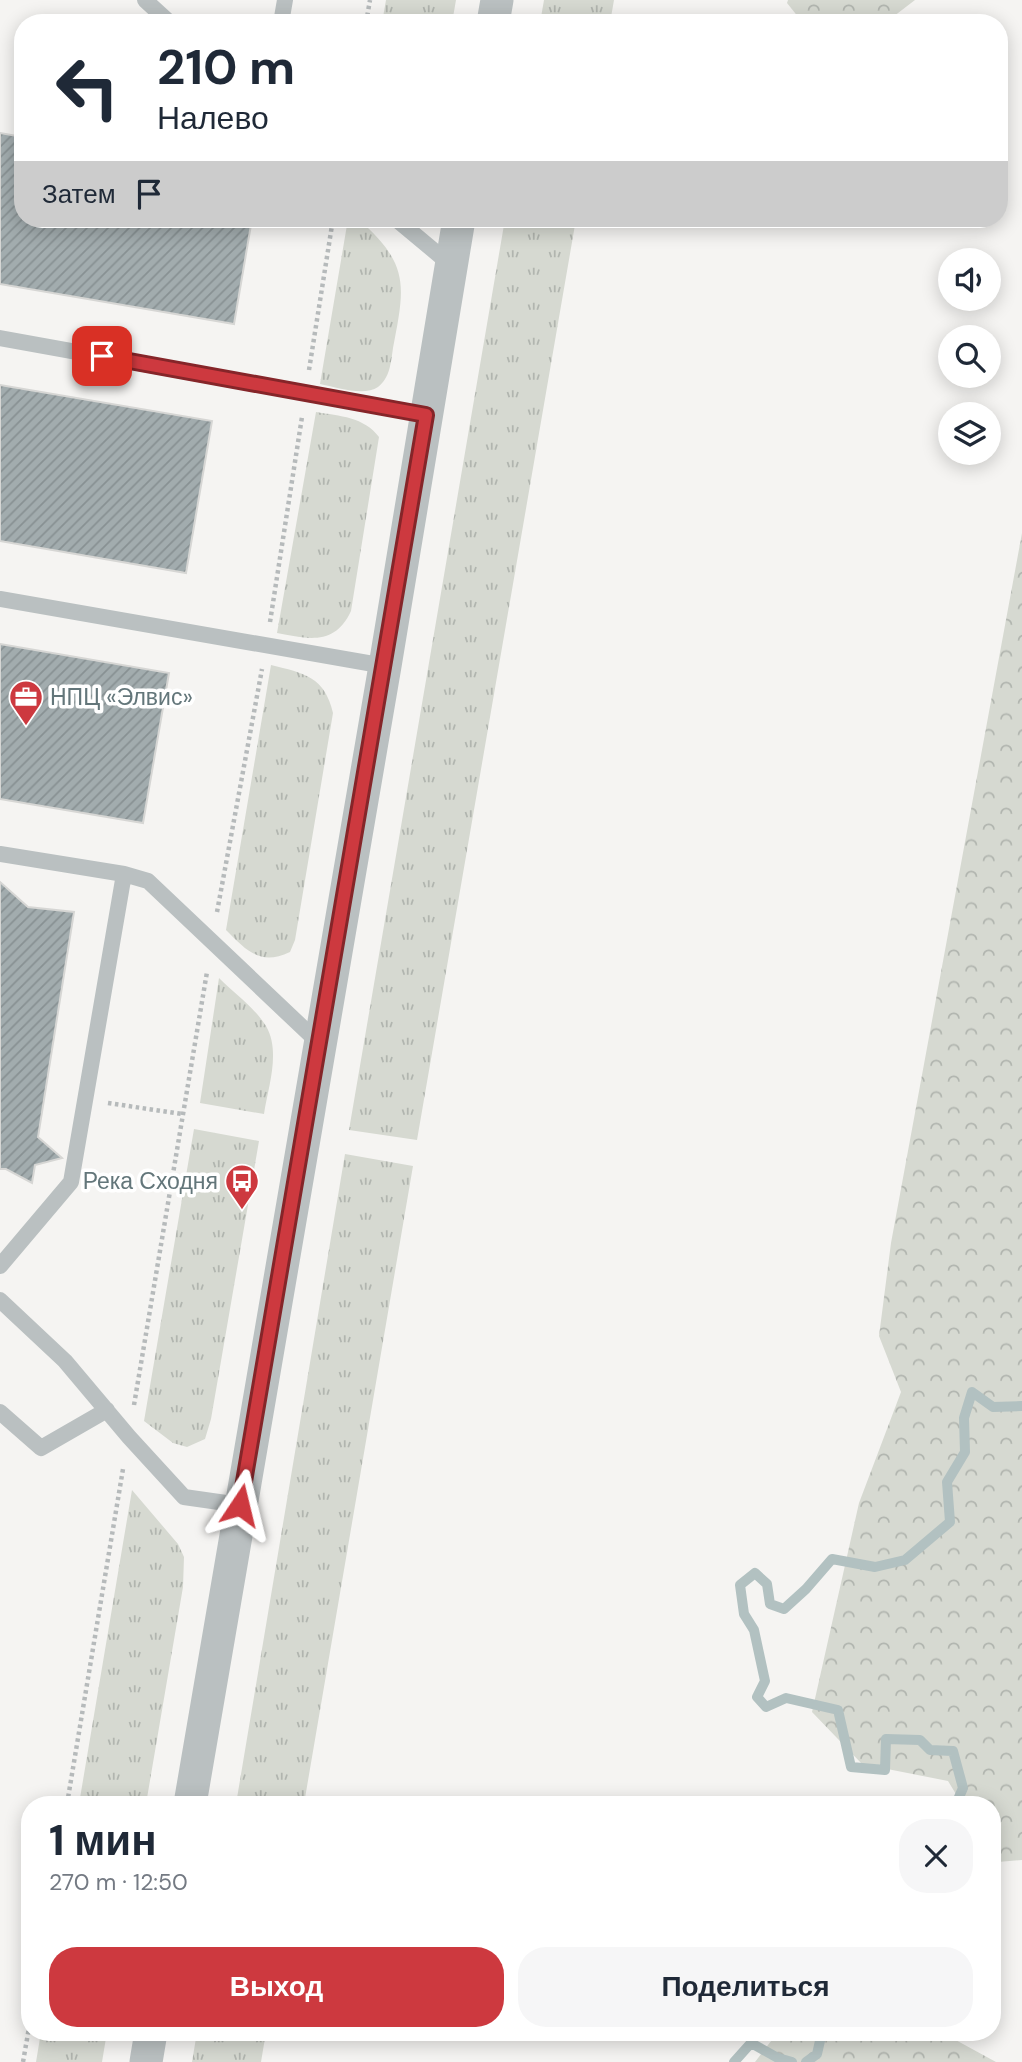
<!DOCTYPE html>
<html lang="ru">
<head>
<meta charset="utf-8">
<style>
	body { margin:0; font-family:"DM Sans",sans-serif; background:#f6f6f7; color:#1f2937; height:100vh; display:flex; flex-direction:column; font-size:26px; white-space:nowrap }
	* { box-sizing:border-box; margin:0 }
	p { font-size:23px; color:#747a83 }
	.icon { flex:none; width:38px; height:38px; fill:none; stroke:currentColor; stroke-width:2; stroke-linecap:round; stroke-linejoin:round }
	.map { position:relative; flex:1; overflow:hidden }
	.details { position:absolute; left:21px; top:1796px; width:980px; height:245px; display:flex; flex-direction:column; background:#fff; border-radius:28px; box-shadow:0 4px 18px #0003 }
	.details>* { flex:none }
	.banner { position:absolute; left:14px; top:14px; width:994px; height:214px; border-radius:28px; box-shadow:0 4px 18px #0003; background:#fff; color:#1f2937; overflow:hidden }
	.fabs { position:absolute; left:938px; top:248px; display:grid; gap:14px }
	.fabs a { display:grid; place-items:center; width:63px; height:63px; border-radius:50%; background:#fff; box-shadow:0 4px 18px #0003; font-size:35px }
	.pin { position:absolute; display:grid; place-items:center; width:60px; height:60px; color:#fff; margin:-30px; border-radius:14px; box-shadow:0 4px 10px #0006 }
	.me { position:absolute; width:77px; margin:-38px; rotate:10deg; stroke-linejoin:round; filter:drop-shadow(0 0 5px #0008) }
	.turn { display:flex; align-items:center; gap:24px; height:147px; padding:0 28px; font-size:32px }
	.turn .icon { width:91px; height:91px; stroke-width:2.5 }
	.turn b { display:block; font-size:49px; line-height:60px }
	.then { display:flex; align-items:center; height:66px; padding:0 28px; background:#0003; gap:14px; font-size:26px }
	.round { display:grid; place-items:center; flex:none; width:74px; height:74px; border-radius:28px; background:#f6f6f7 }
	.head { display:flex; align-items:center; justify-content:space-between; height:119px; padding:0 28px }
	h1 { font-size:42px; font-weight:800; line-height:52px }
	.button { display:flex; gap:14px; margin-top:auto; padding:14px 28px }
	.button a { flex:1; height:80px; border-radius:28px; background:#cd393f; color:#fff; font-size:28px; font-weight:800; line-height:80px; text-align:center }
	.button a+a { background:#f6f6f7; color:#1f2937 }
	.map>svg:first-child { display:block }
</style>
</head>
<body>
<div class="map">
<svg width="1022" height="2062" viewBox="0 0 1022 2062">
	<defs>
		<pattern id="grass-tufts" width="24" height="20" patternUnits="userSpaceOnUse" patternTransform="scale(1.75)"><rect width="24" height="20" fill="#d6d9d1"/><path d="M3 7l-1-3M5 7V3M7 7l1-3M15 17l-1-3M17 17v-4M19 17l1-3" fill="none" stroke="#b1b5af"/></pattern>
		<pattern id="forest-crowns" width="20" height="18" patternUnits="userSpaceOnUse" patternTransform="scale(1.75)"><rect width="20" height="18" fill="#d6d9d1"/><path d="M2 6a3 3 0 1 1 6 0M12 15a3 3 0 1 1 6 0" fill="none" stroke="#b1b5af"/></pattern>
		<pattern id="building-hatch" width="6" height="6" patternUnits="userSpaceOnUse" patternTransform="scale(1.75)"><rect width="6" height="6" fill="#a2acae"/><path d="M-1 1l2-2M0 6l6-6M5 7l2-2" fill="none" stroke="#889193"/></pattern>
	</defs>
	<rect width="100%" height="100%" fill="#f5f4f2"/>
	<path fill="url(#grass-tufts)" d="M386,0h70l-4,23h-70z
		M544,0h70l-4,23h-70z
		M348,219h10c52,45 47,67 35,129 -2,14 -3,30 -15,39 -14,10 -42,0 -58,-3z
		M505,219h71l-159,921 -68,-10z
		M316,412c24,4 48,5 63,25l-28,174c-16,35 -43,28 -74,22z
		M271,665c33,8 54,12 62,48l-38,227 -5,12c-30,14 -43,-1 -64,-22z
		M219,978c15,15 36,30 47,48 15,26 2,61 -2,88l-64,-11z
		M194,1129l65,12 -48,278 -6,20 -18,8 -14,-4 -29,-22z
		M345,1154l68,12 -109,638h-68z
		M132,1490l46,54 6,13 -1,30 -37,217h-67z
		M41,2032h66l-5,30h-66z
		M197,2032h69l-5,30h-69z"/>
	<path fill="url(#forest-crowns)" d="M788,0h127l-30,23h-82l-16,-20z
		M1022,533v1327l-24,2 -6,-10v-48h-30l-14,-23 -86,-17 -50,-52 47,-209 42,-111 -22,-56 12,-93z
		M778,2032h163l55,30h-241z"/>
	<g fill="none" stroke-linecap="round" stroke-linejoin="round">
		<path stroke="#b2c1c1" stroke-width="10" d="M956,1804l7,-16 -10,-37 -23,-1 -10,-10 -34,-1 -1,31 -34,-3 -13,-57 -52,-12 -20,9 -9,-10 8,-16 -11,-51 -10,-16 -4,-29 15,-12 12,11 3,20 14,5 22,-20 26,-30 43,8 30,-7 45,-38 -3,-40 18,-30 -1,-34 8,-26 21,15 29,-1
			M734,2062l17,-19 27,15 14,4
			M806,2062l11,-8 5,-22"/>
	</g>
	<path fill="url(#building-hatch)" stroke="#d6d6d4" stroke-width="2" d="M0,133l23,4v82h229l-18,105 -234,-40z
		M0,385l212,36 -26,152 -186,-32z
		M0,644l169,29 -26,150 -143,-24z
		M0,882l28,25 46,5 -36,225 24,21 -27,7 -3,18 -26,-14h-6z"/>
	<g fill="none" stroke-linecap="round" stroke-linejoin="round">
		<path stroke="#b6babb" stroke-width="4.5" stroke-dasharray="3.5 3.5" stroke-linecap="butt" d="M366,23l4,-23
			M309,370l24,-151
			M270,622l32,-205
			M217,912l45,-243
			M108,1103l74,11
			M134,1405l73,-433
			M67,1804l56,-335
			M23,2062l7,-40"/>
		<path stroke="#bac0c1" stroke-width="16" d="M145,0l25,23
			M281,23l4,-23
			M396,219l55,46
			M0,338l426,77
			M0,599l385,67
			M0,854l124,20 24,7 172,163
			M0,1266l71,-84 53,-308
			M0,1300l65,61 64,76 55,60 56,8
			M0,1412l41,36 66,-38"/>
		<path stroke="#bac0c1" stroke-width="33" d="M493,23l4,-23
			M190,1804l195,-1138 74,-447
			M146,2062l5,-30"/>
	</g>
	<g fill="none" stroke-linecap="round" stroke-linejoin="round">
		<g stroke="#852529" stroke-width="18">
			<path id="route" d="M102,356l324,59 -186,1090"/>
		</g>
		<use href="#route" stroke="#cd393f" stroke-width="12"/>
	</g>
	<defs>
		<g id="office-pin" transform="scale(1.75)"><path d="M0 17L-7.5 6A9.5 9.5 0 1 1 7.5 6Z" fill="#cd393f" stroke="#fff"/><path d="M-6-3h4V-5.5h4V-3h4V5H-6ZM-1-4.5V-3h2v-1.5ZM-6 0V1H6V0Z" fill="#fff"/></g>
		<g id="bus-pin" transform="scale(1.75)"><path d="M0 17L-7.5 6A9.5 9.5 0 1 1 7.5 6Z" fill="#cd393f" stroke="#fff"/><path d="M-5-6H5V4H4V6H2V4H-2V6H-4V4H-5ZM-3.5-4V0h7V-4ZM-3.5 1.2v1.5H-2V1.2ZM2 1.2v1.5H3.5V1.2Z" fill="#fff"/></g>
	</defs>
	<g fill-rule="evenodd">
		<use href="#office-pin" x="26" y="697"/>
		<use href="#bus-pin" x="242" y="1181"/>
	</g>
	<g text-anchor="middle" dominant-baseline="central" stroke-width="7" stroke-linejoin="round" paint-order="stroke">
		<g font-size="23" fill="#63767a" stroke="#fff" text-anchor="start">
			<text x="50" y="697">НПЦ «Элвис»</text>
			<text x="218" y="1181" text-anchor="end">Река Сходня</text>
		</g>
	</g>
</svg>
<div class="fabs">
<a><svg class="icon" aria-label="sound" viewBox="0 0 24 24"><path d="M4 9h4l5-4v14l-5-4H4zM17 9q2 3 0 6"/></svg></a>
<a><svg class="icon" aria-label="search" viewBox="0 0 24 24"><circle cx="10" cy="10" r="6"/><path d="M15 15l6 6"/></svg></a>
<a><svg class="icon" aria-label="layers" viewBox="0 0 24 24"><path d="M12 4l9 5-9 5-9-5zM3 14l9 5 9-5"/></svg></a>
</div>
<div class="pin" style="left:102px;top:356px;background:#d93025"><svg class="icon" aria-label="arrive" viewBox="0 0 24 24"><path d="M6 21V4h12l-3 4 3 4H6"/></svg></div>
<svg class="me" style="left:240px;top:1505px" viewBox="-20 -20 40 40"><path d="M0-17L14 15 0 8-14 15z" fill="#cd393f" stroke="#fff" stroke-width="4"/></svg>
<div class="banner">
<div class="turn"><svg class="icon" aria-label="left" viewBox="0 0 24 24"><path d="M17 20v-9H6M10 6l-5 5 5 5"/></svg><div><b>210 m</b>Налево</div></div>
<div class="then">Затем<svg class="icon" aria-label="arrive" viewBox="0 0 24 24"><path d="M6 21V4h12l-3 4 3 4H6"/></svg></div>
</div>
<section class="details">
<div class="head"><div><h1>1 мин</h1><p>270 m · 12:50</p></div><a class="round"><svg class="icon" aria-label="close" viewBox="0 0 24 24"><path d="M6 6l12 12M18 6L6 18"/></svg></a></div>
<div class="button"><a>Выход</a><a>Поделиться</a></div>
</section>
</div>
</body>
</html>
